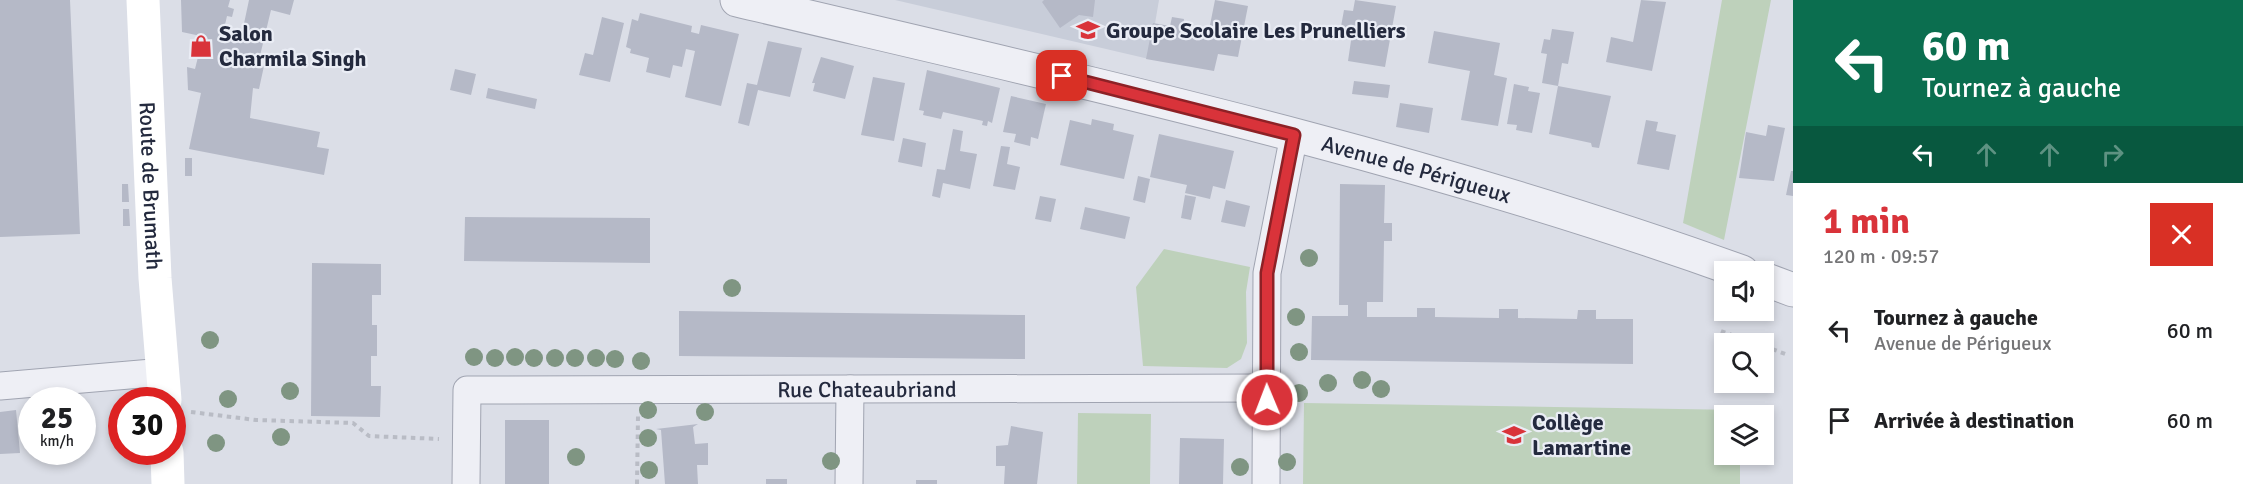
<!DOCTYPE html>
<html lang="fr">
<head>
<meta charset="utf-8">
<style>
	body { margin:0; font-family:Signika,sans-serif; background:#f6f6f6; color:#202124; height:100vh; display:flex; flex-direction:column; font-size:22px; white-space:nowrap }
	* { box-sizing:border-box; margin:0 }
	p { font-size:20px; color:#757577 }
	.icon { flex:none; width:33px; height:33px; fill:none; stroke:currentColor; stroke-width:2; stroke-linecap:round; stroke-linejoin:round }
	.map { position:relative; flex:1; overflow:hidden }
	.side { display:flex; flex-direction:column; background:#fff; width:450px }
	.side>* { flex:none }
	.banner { background:#0b6e4f; color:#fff; overflow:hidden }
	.controls { position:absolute; left:1714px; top:261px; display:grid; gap:12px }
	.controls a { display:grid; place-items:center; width:60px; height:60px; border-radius:0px; background:#fff; box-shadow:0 3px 9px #0003; font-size:30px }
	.speed { position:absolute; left:18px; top:387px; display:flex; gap:12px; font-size:30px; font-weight:700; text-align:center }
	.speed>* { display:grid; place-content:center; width:78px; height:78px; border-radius:50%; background:#fff; box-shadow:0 3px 9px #0003; line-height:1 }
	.speed small { font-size:15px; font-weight:400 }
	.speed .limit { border:9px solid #d22; background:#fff; color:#111 }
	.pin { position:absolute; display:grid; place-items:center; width:51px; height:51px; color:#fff; margin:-26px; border-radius:12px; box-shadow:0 3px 9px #0006 }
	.me { position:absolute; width:66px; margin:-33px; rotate:359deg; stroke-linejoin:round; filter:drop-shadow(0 0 4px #0008) }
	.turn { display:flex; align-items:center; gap:21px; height:126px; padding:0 30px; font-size:27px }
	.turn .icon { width:78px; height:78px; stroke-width:2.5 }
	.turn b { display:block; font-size:42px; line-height:51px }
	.lanes { display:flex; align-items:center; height:57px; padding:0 30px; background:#0003; justify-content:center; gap:30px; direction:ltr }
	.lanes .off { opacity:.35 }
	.round { display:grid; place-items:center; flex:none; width:63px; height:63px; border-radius:0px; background:#f6f6f6 }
	.overview { display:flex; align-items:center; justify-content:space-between; height:102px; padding:0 30px }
	h1 { font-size:36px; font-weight:800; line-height:45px; color:#d9333a }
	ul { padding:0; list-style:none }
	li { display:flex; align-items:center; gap:18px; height:90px; padding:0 30px }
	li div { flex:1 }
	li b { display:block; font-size:22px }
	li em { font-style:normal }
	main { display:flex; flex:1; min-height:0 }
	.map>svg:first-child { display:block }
</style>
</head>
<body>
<main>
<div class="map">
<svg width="1793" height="484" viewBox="0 0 1793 484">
	<rect width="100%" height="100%" fill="#dbdee7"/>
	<path fill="#c8cdd9" d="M895,0h264l-10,59z"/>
	<path fill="#bed1bb" d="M1722,0h49l-47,240 -41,-17z
		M1164,249l86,18 -4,25 1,51 -6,16 -14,9 -84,-2 -7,-79z
		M1304,403l436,7v5l-15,1v38l15,1v29h-437z
		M1078,413l73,1 -1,70h-73z"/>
	<path fill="#b5b9c7" d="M0,0h70l10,234 -80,3z
		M181,0h49l-2,7 6,2 -2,8 -5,-1 -3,13 18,4 7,-33h45l-4,15 -19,-5 -13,54 6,2 -5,23 -6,-1 -3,30 70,14 -3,15 12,2 -5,26 -135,-26 12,-56 -13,-3 -1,-23 8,2 3,-12 -6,-1 4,-21 -14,-3z
		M1044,0h51l-2,17 -14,-2 -19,13 -18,-26z
		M1215,0l33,6 -10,51 -20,-3 -4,17 -68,-12 7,-36 17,3 2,-9 12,2 -1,7 26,4z
		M1355,0l41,6 -11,61 -37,-6 4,-27 -12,-2 4,-22 9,1z
		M1641,0l25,2 -14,69 -46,-9 5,-25 22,5z
		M640,13l52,13 -1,6 8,2 2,-9 38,9 -18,72 -36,-9 10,-46 -9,-2 -4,18 -9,-2 -3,13 -24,-6 3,-14 -19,-5 1,-4 -5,-2 6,-28 6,2z
		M602,17l22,6 -14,59 -31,-7 6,-22 8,2z
		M1552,29l22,3 -6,32 -6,-1 -4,23 -16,-3 5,-29 -6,-1 3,-14 6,1z
		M1434,31l66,12 -6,32 13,3 -9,48 -37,-6 9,-49 -42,-8z
		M768,41l34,7 -12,49 -32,-7 -9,36 -11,-3 9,-40 10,2z
		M821,57l33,9 -9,33 -32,-8 2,-8h-3z
		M455,69l21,5 -5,21 -21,-5z
		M927,70l73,18 -8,35 -4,-2 -1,5 -5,-1 1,-4 -40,-9 -2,7 -18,-4 1,-4 -5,-1z
		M873,77l32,6 -11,58 -33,-6z
		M1354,81l36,4 -2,13 -36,-4z
		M1514,84l15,3 -1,4 12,2 -8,40 -16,-3 1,-5 -10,-1z
		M1558,86l53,10 -12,52 -7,-1 -1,-4 -42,-9z
		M488,88l49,11 -2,10 -49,-11z
		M1011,96l35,8 -8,35 -7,-2 -1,9 -16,-4 2,-8 -13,-2z
		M1400,103l33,5 -4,25 -33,-6z
		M1092,119l22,5 -1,6 21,5 -10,44 -64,-14 10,-45 21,5z
		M1646,120l12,2 -2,9 20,4 -7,35 -32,-6z
		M1768,125l17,3 -11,53 -35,-3 7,-46 20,4z
		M953,129l10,2 -3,20 17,3 -7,35 -27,-6 -3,15 -8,-2 5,-27 8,1z
		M1159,134l75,17 -9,38 -12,-3 -3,13 -25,-6 2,-8 -37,-8z
		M903,138l23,5 -4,24 -24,-5z
		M1001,146l9,1 -3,17 13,3 -5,23 -22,-4z
		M185,158h7v18h-7z
		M1791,171h2v25l-7,-1z
		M1138,176l12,3 -5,24 -12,-3z
		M122,184h6l1,18h-7z
		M1340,184l45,1 -1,38h8v18h-8l-1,61h-16v15h50v-9h18v9l64,1v-9h19v9l59,1 1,-9h18v9h37v45l-322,-4 1,-44h36v-11h-9z
		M1185,195l11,2 -5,23 -10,-2z
		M1040,196l16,3 -5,23 -16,-3z
		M1226,200l24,6 -5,21 -24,-5z
		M1085,207l45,10 -5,22 -45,-10z
		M123,209h6l1,17h-7z
		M465,217l185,1v45l-186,-2z
		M312,263l69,1v31h-9v30h5v31h-6v30h10l-1,31 -69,-1z
		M679,311l346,4v44l-346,-3z
		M16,410l4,43 -20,1v-42z
		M505,420h44v64h-44z
		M698,424l-5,3 2,17 13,-1v22h-11l1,19h-33l-4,-54 -5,-1z
		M1011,426l32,6 -6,52h-33l1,-18h-9v-20l12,-1z
		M1180,438l44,1 -1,45h-44z
		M766,479h21v5h-21z
		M916,480h21v4h-21z"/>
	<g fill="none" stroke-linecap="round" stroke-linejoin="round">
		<g stroke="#a0a4b1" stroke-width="29">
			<g id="minor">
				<path d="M0,386l164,-14"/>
				<path id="s1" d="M466,484l1,-94 799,-2"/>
				<path d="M849,484l1,-95"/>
				<path d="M1266,484l1,-211 27,-138"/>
			</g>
		</g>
		<g stroke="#a0a4b1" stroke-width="35">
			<g id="tertiary">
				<path id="s2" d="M737,0c338,80 678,154 1005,272"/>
				<path d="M1764,279l29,11"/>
			</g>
		</g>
		<path stroke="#b9bcc5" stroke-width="4" stroke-dasharray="4.5 4.5" stroke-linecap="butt" d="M1721,331l35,13
			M1764,346l24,9
			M191,412l65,8 97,3 16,13 70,3
			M637,484l1,-68"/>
		<use href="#minor" stroke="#eeeff5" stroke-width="27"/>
		<use href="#tertiary" stroke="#eeeff5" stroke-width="33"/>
		<g stroke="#fff" stroke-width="33">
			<path id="s3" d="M143,0l12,278 10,122"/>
			<path d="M167,452l1,32"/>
		</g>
	</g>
	<g fill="#7f9582">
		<circle cx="1309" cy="258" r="9"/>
		<circle cx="732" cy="288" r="9"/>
		<circle cx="1296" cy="317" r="9"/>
		<circle cx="210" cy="340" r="9"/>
		<circle cx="1299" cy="352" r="9"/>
		<circle cx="474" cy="357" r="9"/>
		<circle cx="515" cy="357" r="9"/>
		<circle cx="495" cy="358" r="9"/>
		<circle cx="534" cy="358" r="9"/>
		<circle cx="555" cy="358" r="9"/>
		<circle cx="575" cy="358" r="9"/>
		<circle cx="596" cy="358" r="9"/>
		<circle cx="615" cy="359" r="9"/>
		<circle cx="641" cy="361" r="9"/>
		<circle cx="1362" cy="380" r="9"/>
		<circle cx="1328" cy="383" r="9"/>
		<circle cx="1381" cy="389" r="9"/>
		<circle cx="290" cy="391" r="9"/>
		<circle cx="1299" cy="393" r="9"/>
		<circle cx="228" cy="399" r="9"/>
		<circle cx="648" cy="410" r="9"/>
		<circle cx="705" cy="412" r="9"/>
		<circle cx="281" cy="437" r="9"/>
		<circle cx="648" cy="438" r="9"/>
		<circle cx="216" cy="443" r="9"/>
		<circle cx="576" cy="457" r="9"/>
		<circle cx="831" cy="461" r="9"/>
		<circle cx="1287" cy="462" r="9"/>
		<circle cx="1240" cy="467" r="9"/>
		<circle cx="649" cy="470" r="9"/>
	</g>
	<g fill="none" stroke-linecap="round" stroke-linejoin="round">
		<g stroke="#8d2126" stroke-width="15">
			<path id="route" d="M1062,76l232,59 -27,138v127"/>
		</g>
		<use href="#route" stroke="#d9333a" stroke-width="10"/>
	</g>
	<defs>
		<g id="school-bare" transform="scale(1.8)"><path d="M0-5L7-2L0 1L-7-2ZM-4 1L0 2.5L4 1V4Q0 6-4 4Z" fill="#d9333a" stroke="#eaedf5" stroke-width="2.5" paint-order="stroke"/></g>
		<g id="shop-bare" transform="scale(1.8)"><path d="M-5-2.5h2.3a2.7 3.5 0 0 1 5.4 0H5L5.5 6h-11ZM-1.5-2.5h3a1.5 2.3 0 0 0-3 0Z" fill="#d9333a" stroke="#eaedf5" stroke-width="2.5" paint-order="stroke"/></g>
	</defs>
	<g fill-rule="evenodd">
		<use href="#school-bare" x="1088" y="30"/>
		<use href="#shop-bare" x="201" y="46"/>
		<use href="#school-bare" x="1514" y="435"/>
	</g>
	<g text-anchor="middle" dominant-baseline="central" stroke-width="4.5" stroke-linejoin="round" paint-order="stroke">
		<g font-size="22" font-weight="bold" fill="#242a3e" stroke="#eaedf5" text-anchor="start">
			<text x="1106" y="30">Groupe Scolaire Les Prunelliers</text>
			<text x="219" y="33">Salon<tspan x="219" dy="25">Charmila Singh</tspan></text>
			<text x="1532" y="422">Collège<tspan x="1532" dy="25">Lamartine</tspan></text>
		</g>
		<g font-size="22" fill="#242a3e" stroke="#eaedf5">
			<text stroke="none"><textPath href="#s2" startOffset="700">Avenue de Périgueux</textPath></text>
			<text stroke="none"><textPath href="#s3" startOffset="186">Route de Brumath</textPath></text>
			<text stroke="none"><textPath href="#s1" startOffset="494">Rue Chateaubriand</textPath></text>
		</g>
	</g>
</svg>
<div class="controls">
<a><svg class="icon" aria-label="sound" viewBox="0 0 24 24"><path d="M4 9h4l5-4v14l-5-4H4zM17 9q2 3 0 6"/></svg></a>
<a><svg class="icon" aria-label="search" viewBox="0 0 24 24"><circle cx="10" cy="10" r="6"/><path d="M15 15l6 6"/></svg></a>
<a><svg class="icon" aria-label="layers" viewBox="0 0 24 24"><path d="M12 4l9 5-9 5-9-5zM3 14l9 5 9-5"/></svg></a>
</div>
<div class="speed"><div>25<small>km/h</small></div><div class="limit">30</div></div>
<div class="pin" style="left:1062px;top:76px;background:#d93025"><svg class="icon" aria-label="arrive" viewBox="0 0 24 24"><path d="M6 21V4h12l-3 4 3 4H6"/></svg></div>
<svg class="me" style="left:1267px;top:400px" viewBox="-20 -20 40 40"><circle r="17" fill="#d9333a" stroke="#fff" stroke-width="3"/><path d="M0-11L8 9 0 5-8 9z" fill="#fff"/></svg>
</div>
<section class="side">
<div class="banner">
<div class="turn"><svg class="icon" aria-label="left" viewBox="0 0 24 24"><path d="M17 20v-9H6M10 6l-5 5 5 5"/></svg><div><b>60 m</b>Tournez à gauche</div></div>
<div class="lanes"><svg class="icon" aria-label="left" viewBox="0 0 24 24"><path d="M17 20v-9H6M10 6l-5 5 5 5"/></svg><svg class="icon off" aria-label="ahead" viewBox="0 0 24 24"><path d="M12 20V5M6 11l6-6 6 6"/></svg><svg class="icon off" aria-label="ahead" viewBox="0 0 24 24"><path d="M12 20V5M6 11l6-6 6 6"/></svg><svg class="icon off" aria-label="right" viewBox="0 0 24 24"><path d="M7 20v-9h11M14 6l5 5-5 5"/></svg></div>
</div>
<div class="overview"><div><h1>1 min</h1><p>120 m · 09:57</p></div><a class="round" style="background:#d93025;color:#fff"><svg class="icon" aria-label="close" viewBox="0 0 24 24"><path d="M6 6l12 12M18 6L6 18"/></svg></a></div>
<ul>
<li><svg class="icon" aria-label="left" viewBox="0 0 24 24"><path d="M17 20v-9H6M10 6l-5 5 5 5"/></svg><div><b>Tournez à gauche</b><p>Avenue de Périgueux</p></div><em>60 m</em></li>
<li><svg class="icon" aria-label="arrive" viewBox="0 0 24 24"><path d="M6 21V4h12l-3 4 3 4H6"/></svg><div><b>Arrivée à destination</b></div><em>60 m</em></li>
</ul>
</section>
</main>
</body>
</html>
